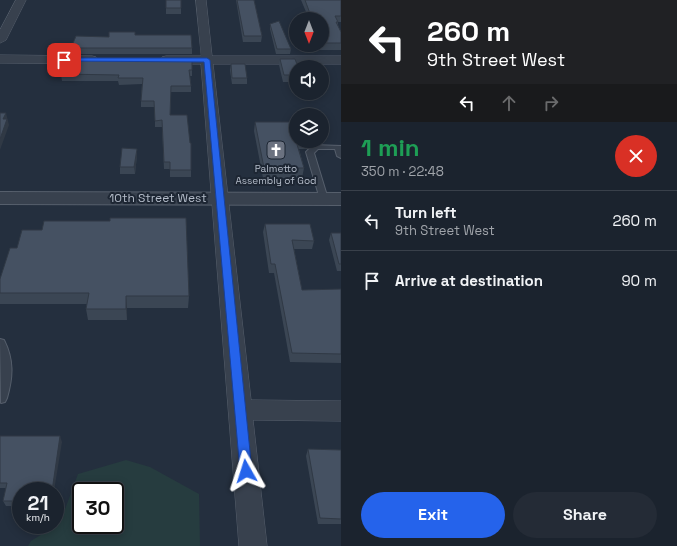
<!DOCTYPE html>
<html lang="en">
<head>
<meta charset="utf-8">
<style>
	body { margin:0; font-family:"Space Grotesk",sans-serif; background:#242b36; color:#f1f3f6; height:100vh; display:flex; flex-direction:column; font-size:15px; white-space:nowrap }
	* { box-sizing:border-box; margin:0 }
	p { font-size:13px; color:#a0a4aa }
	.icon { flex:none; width:22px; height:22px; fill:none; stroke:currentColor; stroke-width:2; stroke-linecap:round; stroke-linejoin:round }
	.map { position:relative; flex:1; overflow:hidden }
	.side { display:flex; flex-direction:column; background:#1b232e; width:336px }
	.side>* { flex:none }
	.guide { background:#202124; color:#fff; overflow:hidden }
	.needle { width:26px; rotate:180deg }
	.tools { position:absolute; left:289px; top:12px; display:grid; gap:8px }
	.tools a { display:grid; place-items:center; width:40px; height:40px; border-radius:50%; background:#1b232e; box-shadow:0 2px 10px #0003,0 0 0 1px #39404a; font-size:20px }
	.speed { position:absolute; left:12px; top:482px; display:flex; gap:8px; font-size:20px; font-weight:700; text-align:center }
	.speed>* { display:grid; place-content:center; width:52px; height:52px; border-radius:50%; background:#1b232e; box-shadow:0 2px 10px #0003,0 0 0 1px #39404a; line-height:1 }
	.speed small { font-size:10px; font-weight:400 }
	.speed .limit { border:2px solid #111; border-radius:6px; background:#fff; color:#111 }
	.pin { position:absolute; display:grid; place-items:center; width:34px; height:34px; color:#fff; margin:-17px; border-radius:8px; box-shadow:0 2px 6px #0006 }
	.me { position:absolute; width:44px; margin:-22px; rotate:354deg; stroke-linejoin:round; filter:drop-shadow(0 0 3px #0008) }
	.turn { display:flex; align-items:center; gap:14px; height:84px; padding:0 20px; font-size:18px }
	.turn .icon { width:52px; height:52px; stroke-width:2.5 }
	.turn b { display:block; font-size:28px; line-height:34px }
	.lanes { display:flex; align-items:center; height:38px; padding:0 20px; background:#0003; justify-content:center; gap:20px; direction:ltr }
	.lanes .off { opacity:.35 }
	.round { display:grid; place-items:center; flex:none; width:42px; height:42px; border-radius:21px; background:#242b36 }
	.head { display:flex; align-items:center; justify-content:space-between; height:68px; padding:0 20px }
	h1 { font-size:24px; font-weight:700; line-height:30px; color:#1e9e55 }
	.cta { display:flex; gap:8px; margin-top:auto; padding:8px 20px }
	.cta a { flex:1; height:46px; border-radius:24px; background:#2563eb; color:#fff; font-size:16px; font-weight:700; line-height:46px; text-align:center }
	.cta a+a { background:#242b36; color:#f1f3f6 }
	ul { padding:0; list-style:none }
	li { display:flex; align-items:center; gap:12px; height:60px; padding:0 20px; border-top:1px solid #39404a }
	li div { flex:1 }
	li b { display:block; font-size:15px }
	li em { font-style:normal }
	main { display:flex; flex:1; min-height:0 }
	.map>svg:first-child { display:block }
</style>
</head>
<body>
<main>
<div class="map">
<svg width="341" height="546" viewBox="0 0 341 546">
	<rect width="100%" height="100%" fill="#242f3e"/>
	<path fill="#263c3f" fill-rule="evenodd" d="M126,460l24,7 49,27 1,52h-172l3,-5 29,-18 18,-49zM81,491h34v34h-34z"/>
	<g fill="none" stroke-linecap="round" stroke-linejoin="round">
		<g stroke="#565f6c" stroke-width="2">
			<path id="service" d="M313,145l28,1v12l-4,-2 -2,-7h-17l-4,4 14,46 -4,3 -4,-3 -14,-47z
				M0,339l4,1c10,20 9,37 3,58l-2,4 -4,1z"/>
		</g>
		<g stroke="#565f6c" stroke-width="1">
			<path id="minor" d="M16,0h10l-20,40 -6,3v-13z
				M196,0h10l6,56h129v8h-128l38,336 90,1v20l-88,-1 14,126h-28l-38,-482h-35l-4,-1 -2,-3 2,-3 4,-1h35z
				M0,55l92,1 4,1 2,3 -2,3 -4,1 -92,-1z"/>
		</g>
		<g stroke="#565f6c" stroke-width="2">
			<path id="tertiary" d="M0,192l341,1v12l-341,-1z"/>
		</g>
		<use href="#service" fill="#38414e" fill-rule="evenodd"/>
		<use href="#minor" fill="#38414e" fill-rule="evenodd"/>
		<use href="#tertiary" fill="#38414e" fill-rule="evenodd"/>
	</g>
	<path fill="#3b4654" d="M181,0v14h-15v-6z
		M236,0h18l8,36 -1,6h-18z
		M301,0h40v22h-3v3l3,7v18h-21l-1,-5h3v-26h-13z
		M270,24l21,25 -1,5h-14l-6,-25z
		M135,35l57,13v6h-120l-1,-6 38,-11z
		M192,58v18h-2l1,10v6h-20l-1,23 20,28h1v34h-21v-8h-6l-2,-42h-7v-20h-14v-6l1,-17 -23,1 -1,-4h-56l-1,-7z
		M280,59l16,8v15h-13l-4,-17z
		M231,64l16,14v6h-15l-2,-14z
		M255,122l41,19h12l-1,8h-8l5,19 -2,10h-39l-9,-47z
		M137,149v6l-2,19h-15v-7z
		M265,224l49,17 -2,8h-18l8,41 39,-1v74l-51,-1 -16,-89h-5l-6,-41z
		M331,233h10v38h-4l-8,-31z
		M17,248l172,48 -1,12h-61v12h-39l-2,-11 1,-5h-87v-11z
		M0,436l62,6 -41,49v15h-15l-3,-5 3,-13h-6z
		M308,449l33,1v74h-23l-12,-68z"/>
	<path fill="#303945" d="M6,113l3,12 -9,25v-11l3,-20z
		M137,149v6l-2,19 -1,-7z
		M126,296l1,12v12l-1,-11z
		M60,436l2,6 -8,49h-2z"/>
	<path fill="#455162" stroke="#303945" d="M166,0h15v8h-15z
		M237,0h17l8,36h-18z
		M305,0h36v16h-6l3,6h-2l5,10v11h-19v-24h-10z
		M279,21l12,28h-14l-7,-25z
		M109,32h26v3h56l1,13h-121l5,-12 33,1z
		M67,58h125v12h-3l2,16h-20l-1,29h17l3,28h1v27h-21v-8h-6l-2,-42 -7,1 -1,-20h-13l2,-23h-25l1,-3 -58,-1z
		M280,59h15l3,8h-2v8h-12z
		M231,64h14l2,14h-15z
		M0,113h6l-3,6h4l-7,20z
		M255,122h41v19l8,27h-40z
		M122,148l15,1 -3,18h-14z
		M110,218h76l3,78h-63v13h-40l3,-16h-89v-14l10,-31h7l5,-18h20l2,-9h66z
		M265,224h45l4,17 -22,-1 10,50 39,-1v65l-49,-1 -17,-89h-4z
		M331,233h10v31h-2z
		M0,436h60l-8,55h-31v10h-18l4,-18h-7z
		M308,449l33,1v69l-21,-1z"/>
	<path fill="#2563eb" stroke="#184099" d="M62,58h145l3,2 42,411 -2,4 -4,1 -5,-1 -1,-4 -36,-409 -140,-1 -3,-1z"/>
	<defs>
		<g id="church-square" transform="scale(1)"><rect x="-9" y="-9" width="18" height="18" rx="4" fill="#6b7280" stroke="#1d2633"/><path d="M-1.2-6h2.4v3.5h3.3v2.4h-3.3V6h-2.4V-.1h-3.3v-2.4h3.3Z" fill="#fff"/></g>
	</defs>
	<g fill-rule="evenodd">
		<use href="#church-square" x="276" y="150"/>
	</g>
	<g text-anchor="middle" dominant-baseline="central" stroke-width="4" stroke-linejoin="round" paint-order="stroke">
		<g font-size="10" fill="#b4bcc9" stroke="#1d2633">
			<text x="276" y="168">Palmetto<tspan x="276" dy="12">Assembly of God</tspan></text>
		</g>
		<g font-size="12" fill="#b4bcc9" stroke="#1d2633">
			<text x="158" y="198">10th Street West</text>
		</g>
	</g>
</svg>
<div class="tools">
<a><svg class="needle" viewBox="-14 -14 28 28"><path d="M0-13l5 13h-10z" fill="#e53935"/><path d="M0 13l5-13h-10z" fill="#a0a4aa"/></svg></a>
<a><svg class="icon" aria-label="sound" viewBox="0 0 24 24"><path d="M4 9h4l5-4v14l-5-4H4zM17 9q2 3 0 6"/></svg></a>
<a><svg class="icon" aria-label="layers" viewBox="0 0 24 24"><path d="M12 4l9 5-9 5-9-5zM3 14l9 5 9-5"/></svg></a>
</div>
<div class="speed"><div>21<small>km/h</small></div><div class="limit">30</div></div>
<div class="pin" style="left:64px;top:60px;background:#d93025"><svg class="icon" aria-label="arrive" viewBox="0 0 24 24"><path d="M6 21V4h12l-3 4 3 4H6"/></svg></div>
<svg class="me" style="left:246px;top:471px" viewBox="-20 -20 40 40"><path d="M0-17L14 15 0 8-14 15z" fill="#2563eb" stroke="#fff" stroke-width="4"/></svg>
</div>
<section class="side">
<div class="guide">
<div class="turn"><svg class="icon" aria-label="left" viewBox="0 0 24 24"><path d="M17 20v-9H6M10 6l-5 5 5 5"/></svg><div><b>260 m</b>9th Street West</div></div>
<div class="lanes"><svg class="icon" aria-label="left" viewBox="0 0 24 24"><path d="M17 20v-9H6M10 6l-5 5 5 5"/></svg><svg class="icon off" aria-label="ahead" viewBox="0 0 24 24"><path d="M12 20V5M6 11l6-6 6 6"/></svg><svg class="icon off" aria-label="right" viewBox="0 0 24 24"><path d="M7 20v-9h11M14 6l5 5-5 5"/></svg></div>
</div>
<div class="head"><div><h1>1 min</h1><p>350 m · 22:48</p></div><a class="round" style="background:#d93025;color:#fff"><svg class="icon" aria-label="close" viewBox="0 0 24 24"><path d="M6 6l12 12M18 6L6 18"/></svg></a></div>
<ul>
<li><svg class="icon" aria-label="left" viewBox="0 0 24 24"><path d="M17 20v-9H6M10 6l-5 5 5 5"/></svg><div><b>Turn left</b><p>9th Street West</p></div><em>260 m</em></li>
<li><svg class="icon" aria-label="arrive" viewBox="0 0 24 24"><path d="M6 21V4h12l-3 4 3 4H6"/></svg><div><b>Arrive at destination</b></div><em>90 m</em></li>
</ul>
<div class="cta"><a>Exit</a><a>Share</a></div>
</section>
</main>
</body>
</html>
